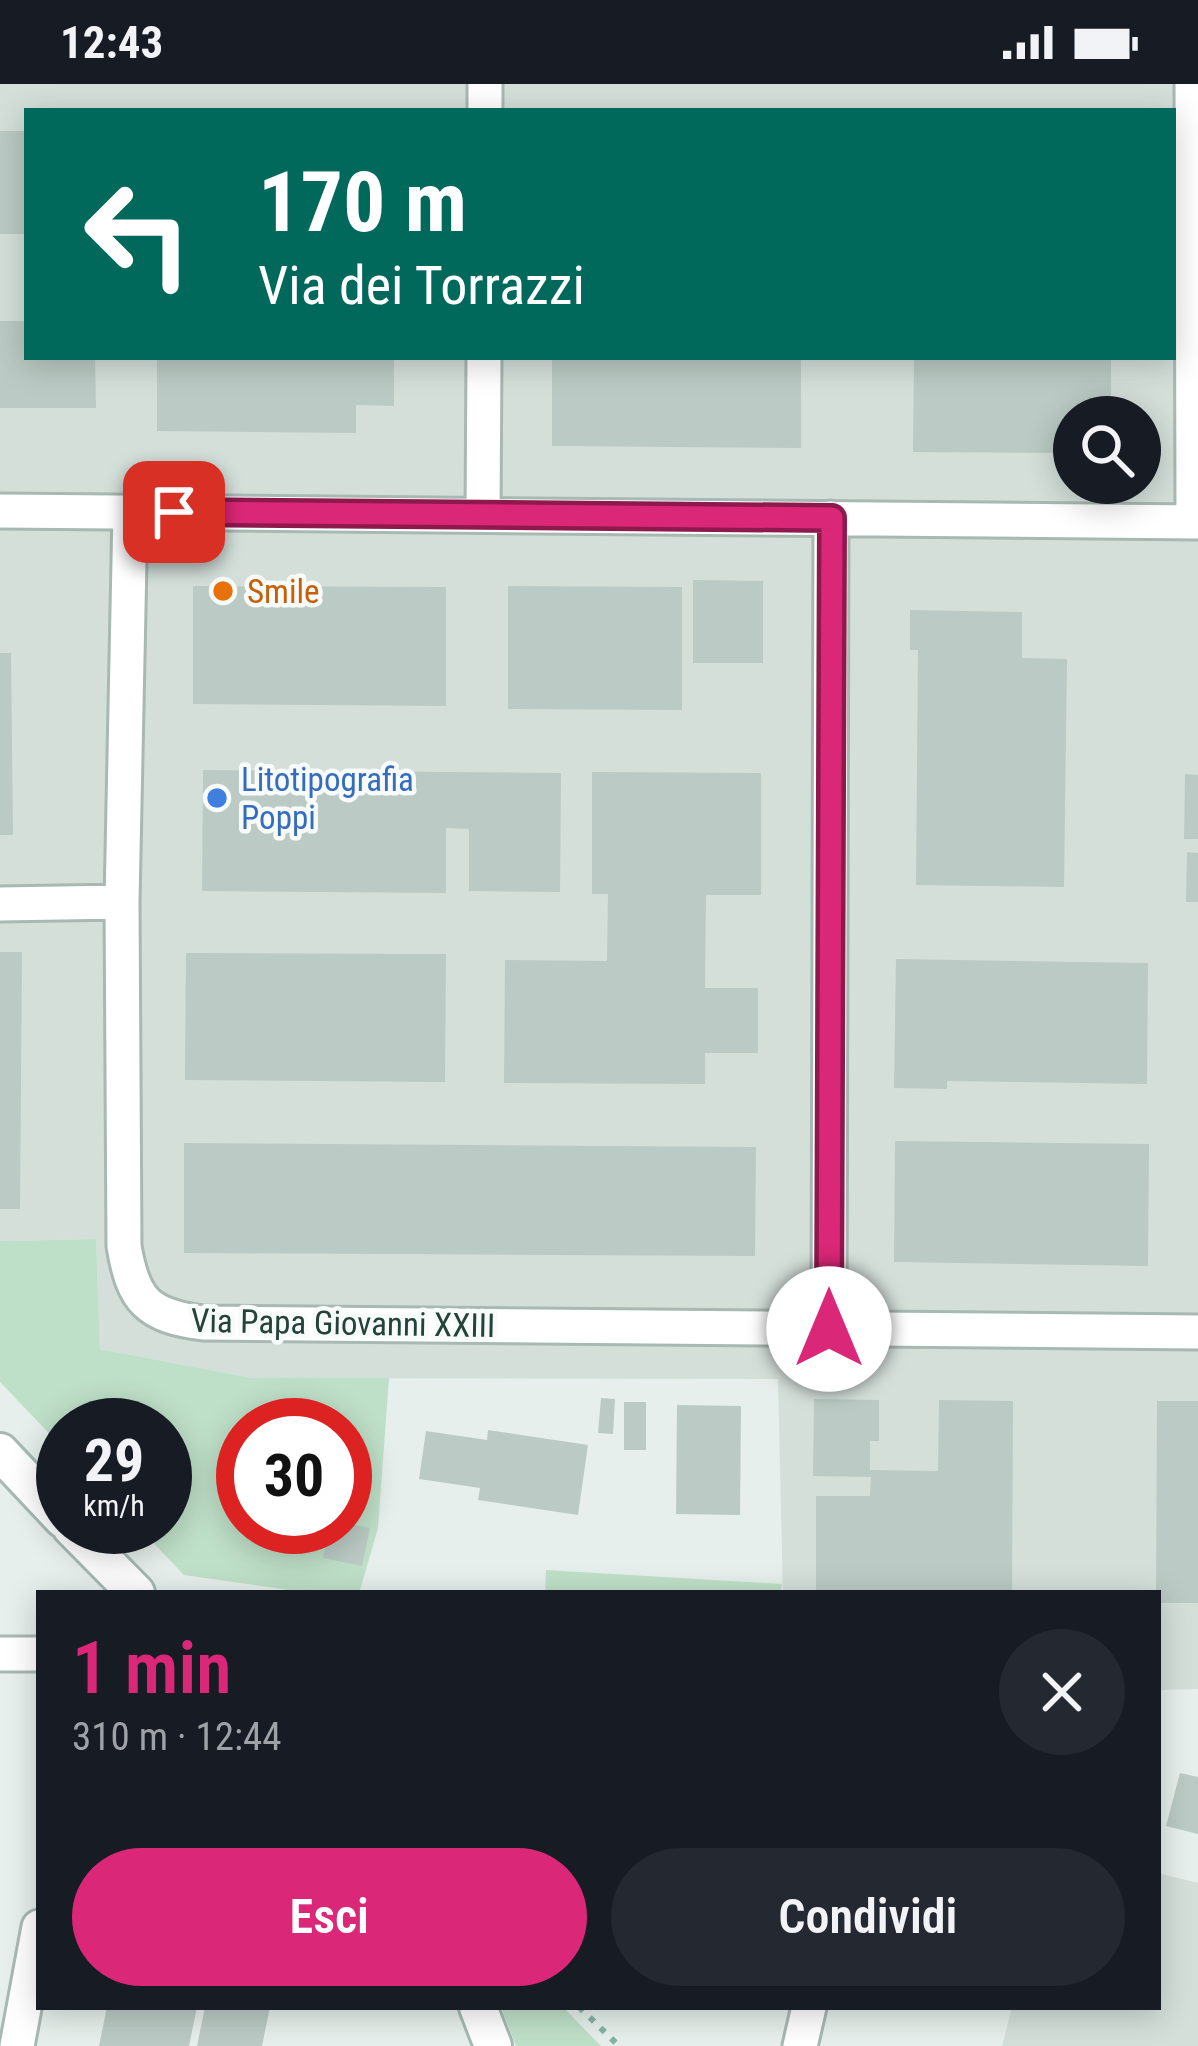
<!DOCTYPE html>
<html lang="it">
<head>
<meta charset="utf-8">
<style>
	body { margin:0; font-family:"Roboto Condensed",sans-serif; background:#242831; color:#f1f3f6; height:100vh; display:flex; flex-direction:column; font-size:45px; white-space:nowrap }
	* { box-sizing:border-box; margin:0 }
	p { font-size:39px; color:#9ea1a6 }
	.icon { flex:none; width:66px; height:66px; fill:none; stroke:currentColor; stroke-width:2; stroke-linecap:round; stroke-linejoin:round }
	.map { position:relative; flex:1; overflow:hidden }
	.panel { position:absolute; left:36px; top:1506px; width:1125px; height:420px; display:flex; flex-direction:column; background:#171b24; border-radius:0px; box-shadow:0 6px 30px #0003 }
	.panel>* { flex:none }
	.guide { position:absolute; left:24px; top:24px; width:1152px; height:252px; border-radius:0px; box-shadow:0 6px 30px #0003; background:#00695c; color:#fff; overflow:hidden }
	.fabs { position:absolute; left:1053px; top:312px; display:grid; gap:24px }
	.fabs a { display:grid; place-items:center; width:108px; height:108px; border-radius:50%; background:#171b24; box-shadow:0 6px 30px #0003; font-size:60px }
	.speed { position:absolute; left:36px; top:1314px; display:flex; gap:24px; font-size:60px; font-weight:700; text-align:center }
	.speed>* { display:grid; place-content:center; width:156px; height:156px; border-radius:50%; background:#171b24; box-shadow:0 6px 30px #0003; line-height:1 }
	.speed small { font-size:30px; font-weight:400 }
	.speed .limit { border:18px solid #d22; background:#fff; color:#111 }
	.pin { position:absolute; display:grid; place-items:center; width:102px; height:102px; color:#fff; margin:-51px; border-radius:24px; box-shadow:0 6px 18px #0006 }
	.me { position:absolute; width:132px; margin:-66px; rotate:0deg; stroke-linejoin:round; filter:drop-shadow(0 0 9px #0008) }
	.turn { display:flex; align-items:center; gap:42px; height:252px; padding:0 36px; font-size:54px }
	.turn .icon { width:156px; height:156px; stroke-width:2.5 }
	.turn b { display:block; font-size:84px; line-height:102px }
	.round { display:grid; place-items:center; flex:none; width:126px; height:126px; border-radius:63px; background:#242831 }
	.summary { display:flex; align-items:center; justify-content:space-between; height:204px; padding:0 36px }
	h1 { font-size:72px; font-weight:600; line-height:90px; color:#db2777 }
	.button { display:flex; gap:24px; margin-top:auto; padding:24px 36px }
	.button a { flex:1; height:138px; border-radius:72px; background:#db2777; color:#fff; font-size:48px; font-weight:600; line-height:138px; text-align:center }
	.button a+a { background:#242831; color:#f1f3f6 }
	.status { display:flex; justify-content:space-between; align-items:center; height:84px; padding:0 60px; background:#171b24; direction:ltr }
	.status svg { height:33px; fill:currentColor }
	.map>svg:first-child { display:block }
</style>
</head>
<body>
<div class="status"><b>12:43</b><svg viewBox="0 0 49 12"><path d="M0 12V9h3v3zM5 12V6h3v6zM10 12V3h3v9zM15 12V0h3v12zM26 1h20v11H26zM47 4h2v5h-2z"/></svg></div>
<div class="map">
<svg width="1198" height="1962" viewBox="0 0 1198 1962">
	<rect width="100%" height="100%" fill="#e6efeb"/>
	<path fill="#d4dfda" fill-rule="evenodd" d="M0,0h1198v1605l-40,1v-97h-375l-5,-214 -526,-1 -152,-29 -4,-110 -96,2zM27,27h1146v246h-1146zM1074,333h66v66h-66z
		M1158,1789l40,10v163h-196l10,-39h146z"/>
	<path fill="#bfe0c8" fill-rule="evenodd" d="M96,1155l4,110 152,29h137l-11,150 -18,62 -51,3 -125,-18 -46,-48h27v-102h-102v23l-63,-66v-141zM243,1341h102v102h-102z
		M546,1486l236,14 -1,9h-236z
		M501,1923h62l38,39h-85z"/>
	<path fill="#bbcac4" d="M0,47h27v103h-27z
		M0,237h27v36h68l1,51h-96z
		M157,273h237v49l-38,-1v28l-199,-2z
		M552,273h249v91l-249,-2z
		M914,273h197v60h-37v36l-161,-1z
		M693,496l70,1v82h-70z
		M193,502l253,1v119l-253,-2z
		M508,502l174,1v123l-174,-1z
		M910,526l112,2v46l45,1 -3,228 -148,-2 2,-235h-8z
		M0,569h11l2,182h-13z
		M203,686l358,3 -1,119 -91,-1v-62l-23,-1v65l-244,-2z
		M592,688l169,1v122h-55l-1,93h53v65h-53v31l-201,-1 1,-123 102,1 1,-67h-16z
		M1185,690l13,1v64h-14z
		M1187,768l11,1v49h-12z
		M0,868h22l-2,257h-20z
		M186,869l260,1 -1,128 -260,-2z
		M896,875l252,4 -1,121 -200,-3v8l-53,-1z
		M895,1057l254,3 -1,122 -254,-4z
		M184,1059l572,4 -1,109 -571,-3z
		M601,1314l14,1 -2,35 -15,-1z
		M814,1315l65,1v41h-9v29l68,1 1,-71 74,1 -1,192h-196v-97h54l1,-19 -58,-1z
		M1157,1317h41v202h-40l-2,-10z
		M624,1318h22v48h-22z
		M677,1321l64,1 -1,109 -64,-1z
		M488,1346l100,15 -10,70 -100,-15 2,-12 -61,-9 7,-48 61,9z
		M345,1439l25,5 -8,38 -39,-8 7,-31h15z
		M1180,1689l18,4v57l-32,-8z
		M107,1923h90l-8,39h-90z
		M205,1923h65l-8,39h-65z"/>
	<g fill="none" stroke-linecap="round" stroke-linejoin="round">
		<g stroke="#a8b8b2" stroke-width="39">
			<path id="minor" d="M1192,0l1,438
				M485,27v-27
				M0,427l1198,11
				M130,428l-8,390 2,344c9,55 24,70 79,77l995,9
				M483,431l1,-158
				M0,820l122,-2
				M829,1245l2,-811
				M0,1570h39
				M17,1962l22,-119
				M800,1962l9,-39"/>
		</g>
		<g stroke="#a4bbb3" stroke-width="42">
			<path id="secondary" d="M0,1368l63,67
				M71,1443l65,66
				M478,1923l15,39"/>
		</g>
		<path stroke="#86b3a5" stroke-width="6" stroke-dasharray="6 9" stroke-linecap="butt" d="M579,1923l40,39"/>
		<use href="#minor" stroke="#fff" stroke-width="33"/>
		<use href="#secondary" stroke="#fff" stroke-width="36"/>
	</g>
	<g fill="none" stroke-linecap="round" stroke-linejoin="round">
		<g stroke="#8e194d" stroke-width="30">
			<path id="route" d="M174,428l658,6 -3,811"/>
		</g>
		<use href="#route" stroke="#db2777" stroke-width="21"/>
	</g>
	<circle fill="#e8710a" stroke="#f7fbf9" stroke-width="4.5" cx="223" cy="507" r="12"/>
	<circle fill="#3f7fe0" stroke="#f7fbf9" stroke-width="4.5" cx="217" cy="714" r="12"/>
	<g text-anchor="middle" dominant-baseline="central" stroke-width="9" stroke-linejoin="round" paint-order="stroke">
		<g font-size="33" fill="#c56008" stroke="#f7fbf9" text-anchor="start">
			<text x="247" y="507">Smile</text>
		</g>
		<g font-size="33" fill="#366cbe" stroke="#f7fbf9" text-anchor="start">
			<text x="241" y="695">Litotipografia<tspan x="241" dy="38">Poppi</tspan></text>
		</g>
		<g font-size="33" fill="#24423a" stroke="#f7fbf9">
			<text transform="translate(343 1239) rotate(1)">Via Papa Giovanni XXIII</text>
		</g>
	</g>
</svg>
<div class="fabs">
<a><svg class="icon" aria-label="search" viewBox="0 0 24 24"><circle cx="10" cy="10" r="6"/><path d="M15 15l6 6"/></svg></a>
</div>
<div class="speed"><div>29<small>km/h</small></div><div class="limit">30</div></div>
<div class="pin" style="left:174px;top:428px;background:#d93025"><svg class="icon" aria-label="arrive" viewBox="0 0 24 24"><path d="M6 21V4h12l-3 4 3 4H6"/></svg></div>
<svg class="me" style="left:829px;top:1245px" viewBox="-20 -20 40 40"><circle r="19" fill="#fff"/><path d="M0-13L10 11 0 6-10 11z" fill="#db2777"/></svg>
<div class="guide">
<div class="turn"><svg class="icon" aria-label="left" viewBox="0 0 24 24"><path d="M17 20v-9H6M10 6l-5 5 5 5"/></svg><div><b>170 m</b>Via dei Torrazzi</div></div>
</div>
<section class="panel">
<div class="summary"><div><h1>1 min</h1><p>310 m · 12:44</p></div><a class="round"><svg class="icon" aria-label="close" viewBox="0 0 24 24"><path d="M6 6l12 12M18 6L6 18"/></svg></a></div>
<div class="button"><a>Esci</a><a>Condividi</a></div>
</section>
</div>
</body>
</html>
